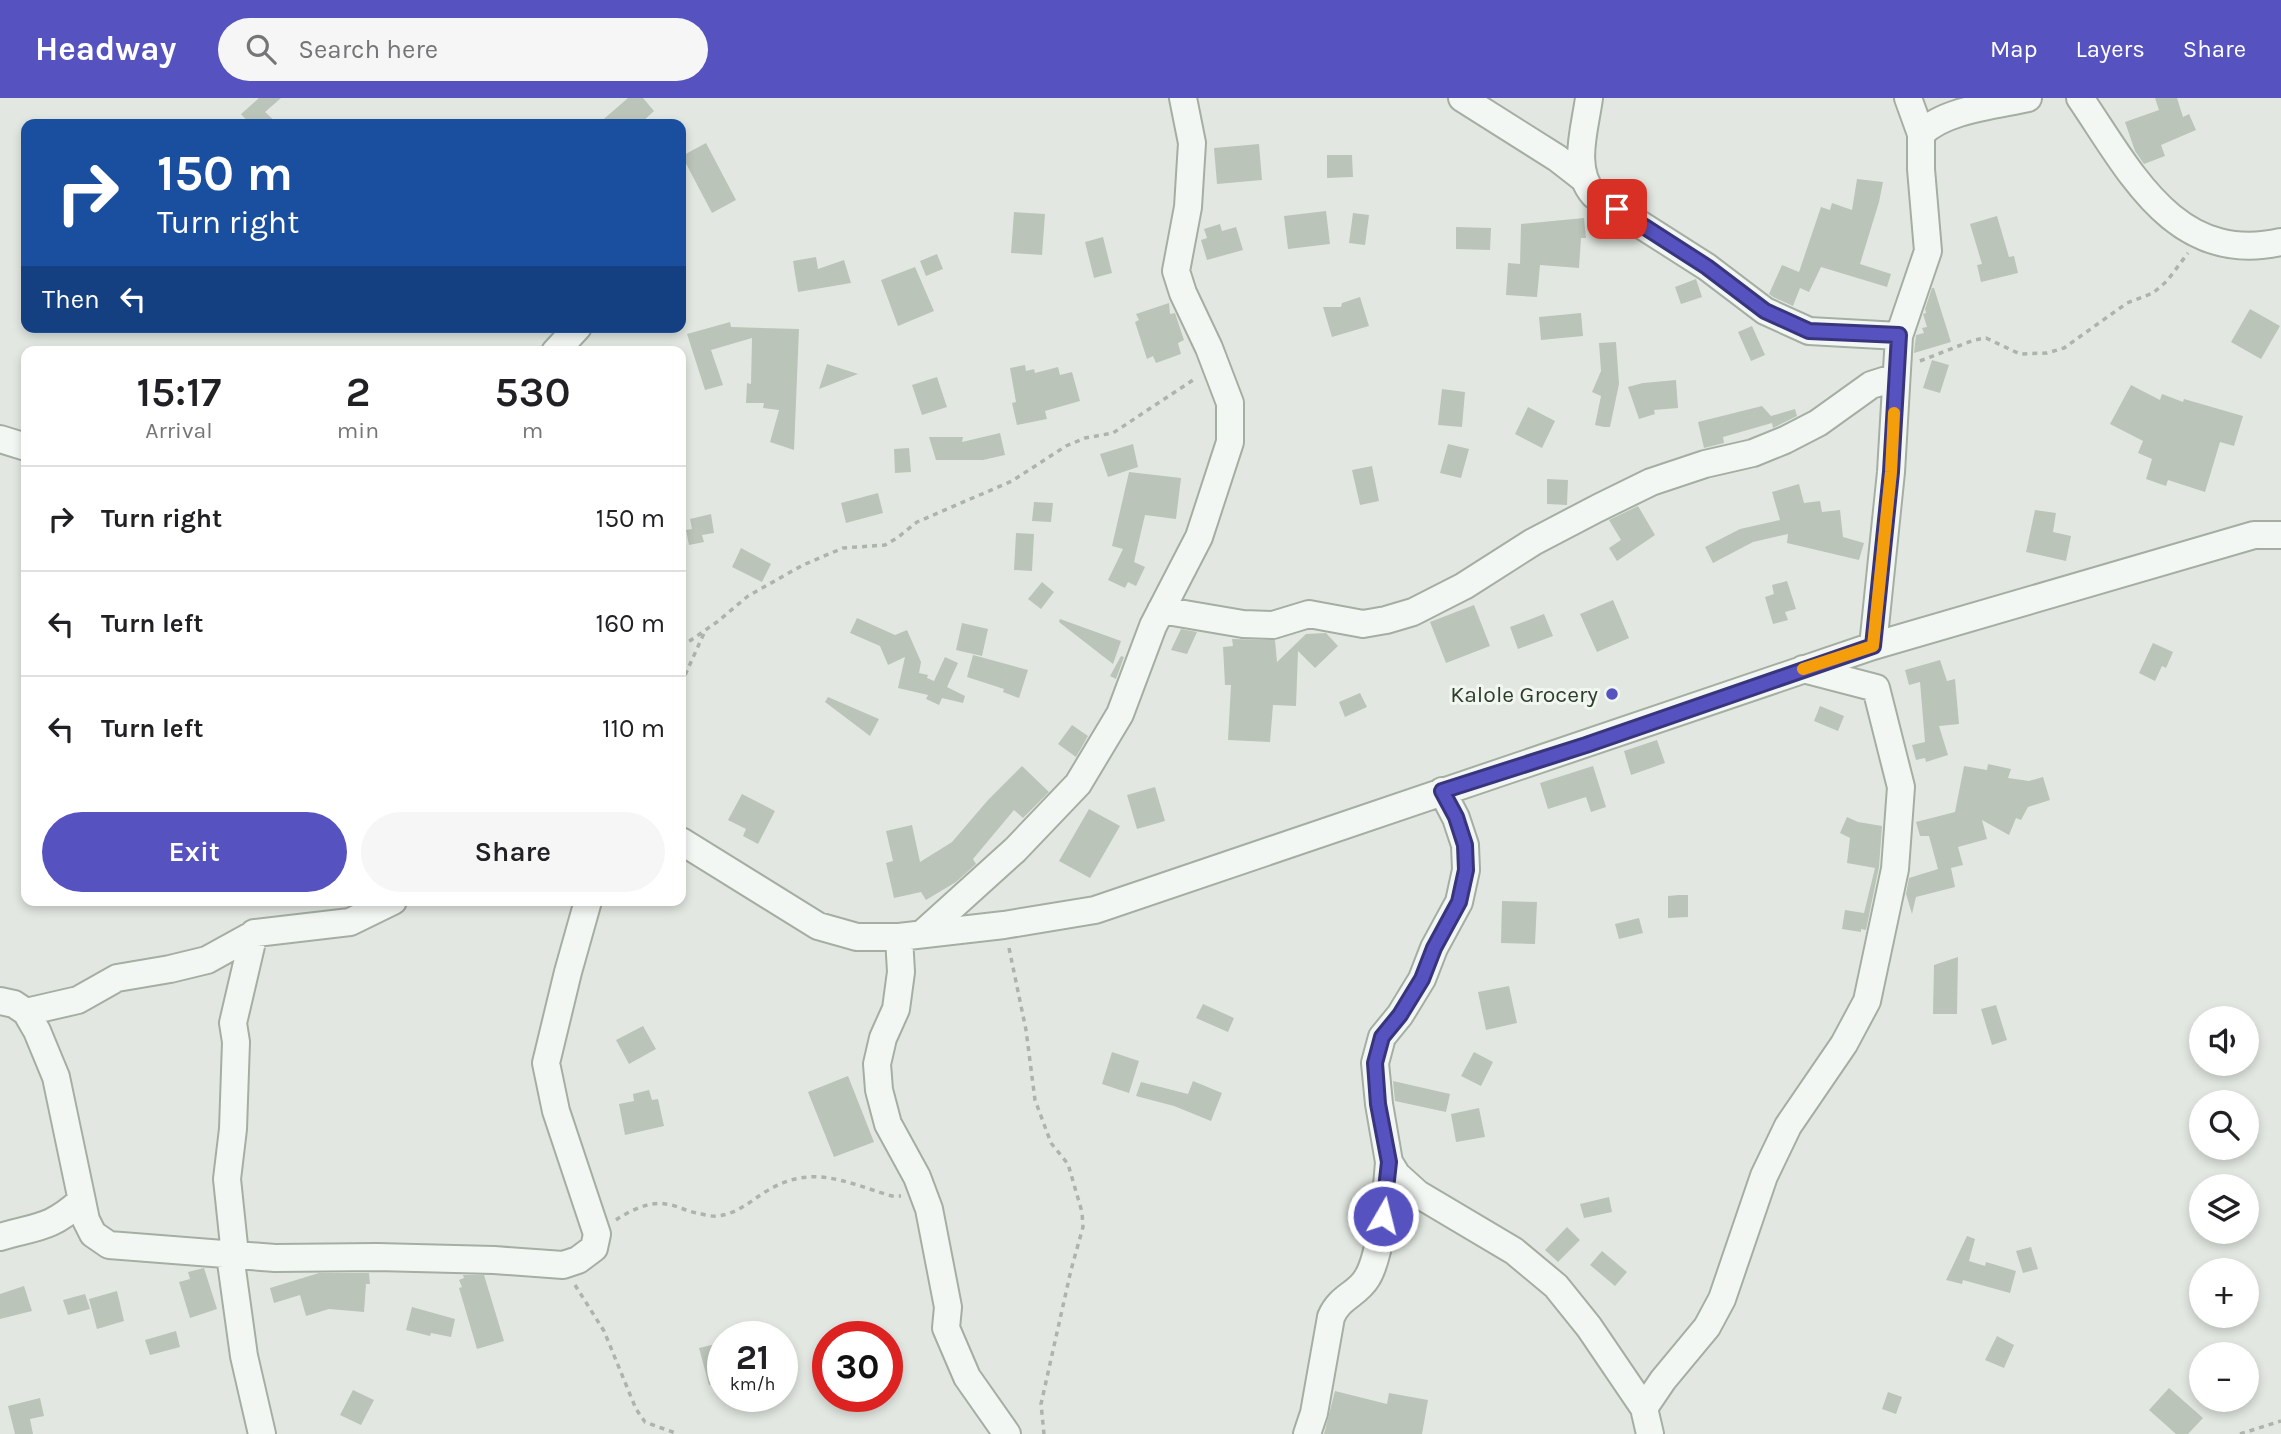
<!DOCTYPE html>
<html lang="en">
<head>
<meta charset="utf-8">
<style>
	body { margin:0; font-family:Karla,sans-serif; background:#f6f6f6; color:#202124; height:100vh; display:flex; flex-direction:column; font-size:26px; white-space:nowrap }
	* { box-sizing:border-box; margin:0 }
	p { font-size:23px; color:#757577 }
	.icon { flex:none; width:38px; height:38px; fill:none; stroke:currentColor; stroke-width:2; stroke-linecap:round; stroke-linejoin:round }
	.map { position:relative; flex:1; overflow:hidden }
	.sheet { position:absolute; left:21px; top:248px; width:665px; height:560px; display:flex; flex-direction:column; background:#fff; border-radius:14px; box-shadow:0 4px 10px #0003 }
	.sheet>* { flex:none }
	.guide { position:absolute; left:21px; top:21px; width:665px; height:214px; border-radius:14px; box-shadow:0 4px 10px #0003; background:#1a4fa0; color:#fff; overflow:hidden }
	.tools { position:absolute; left:2189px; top:908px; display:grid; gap:14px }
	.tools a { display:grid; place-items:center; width:70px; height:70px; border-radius:50%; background:#fff; box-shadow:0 4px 10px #0003; font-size:35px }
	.speed { position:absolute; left:707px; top:1223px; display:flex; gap:14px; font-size:35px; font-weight:700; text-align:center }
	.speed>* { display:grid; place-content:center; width:91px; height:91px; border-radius:50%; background:#fff; box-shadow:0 4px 10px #0003; line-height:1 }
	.speed small { font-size:18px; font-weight:400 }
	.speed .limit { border:10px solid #d22; background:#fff; color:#111 }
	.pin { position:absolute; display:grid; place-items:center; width:60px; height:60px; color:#fff; margin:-30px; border-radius:14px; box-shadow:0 4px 10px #0006 }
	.me { position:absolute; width:77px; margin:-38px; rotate:8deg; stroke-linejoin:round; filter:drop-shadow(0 0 5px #0008) }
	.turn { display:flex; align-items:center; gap:24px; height:147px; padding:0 21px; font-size:32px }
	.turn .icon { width:91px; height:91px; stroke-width:2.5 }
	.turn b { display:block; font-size:49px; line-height:60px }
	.then { display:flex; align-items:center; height:66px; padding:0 21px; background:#0003; gap:14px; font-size:26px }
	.eta { display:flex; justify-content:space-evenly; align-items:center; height:119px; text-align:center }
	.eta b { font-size:42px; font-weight:600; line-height:49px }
	.primary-button { display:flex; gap:14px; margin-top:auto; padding:14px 21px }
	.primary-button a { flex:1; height:80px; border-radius:42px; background:#5652c0; color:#fff; font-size:28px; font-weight:600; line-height:80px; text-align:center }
	.primary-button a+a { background:#f6f6f6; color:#202124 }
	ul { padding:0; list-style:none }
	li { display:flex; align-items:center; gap:21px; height:105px; padding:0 21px; border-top:2px solid #e0e0e0 }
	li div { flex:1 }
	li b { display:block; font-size:26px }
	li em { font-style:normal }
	header { display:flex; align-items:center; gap:42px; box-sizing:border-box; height:98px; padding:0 35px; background:#5652c0; color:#fff }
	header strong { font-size:33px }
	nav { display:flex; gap:38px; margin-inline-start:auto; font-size:24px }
	.search { width:490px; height:63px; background:#f6f6f6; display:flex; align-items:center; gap:18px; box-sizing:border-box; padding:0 24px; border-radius:38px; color:#757577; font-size:26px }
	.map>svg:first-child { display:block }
</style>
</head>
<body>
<header>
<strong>Headway</strong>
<div class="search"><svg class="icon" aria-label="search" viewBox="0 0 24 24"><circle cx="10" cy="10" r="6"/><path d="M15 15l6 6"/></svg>Search here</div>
<nav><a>Map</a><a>Layers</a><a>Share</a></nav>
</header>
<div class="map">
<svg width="2281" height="1336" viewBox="0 0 2281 1336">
	<rect width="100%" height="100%" fill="#e2e8e1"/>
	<path fill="#bbc4b8" d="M259,0h22l-16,14 13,12h-28l-9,-10z
		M628,0h15l11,13 -14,13h-42z
		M2155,0h22l6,19 6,-3 7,16 -35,15 4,11 -21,8 -9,-13 -10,-29 34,-12z
		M706,45l30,57 -24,13 -30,-57z
		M1259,46l3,36 -45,4 -3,-36z
		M1327,57h25l1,22 -26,1z
		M1857,81l26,3 -4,20 -19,62 31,10 -4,13 -66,-20 -12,25 -9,-4 -7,18 -20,-9 -4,-3 13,-29 17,7 22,-65 9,3 2,-7 20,7z
		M1326,113l4,33 -42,5 -4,-33z
		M1014,114l31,2 -3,41 -31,-2z
		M1353,115l16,2 -4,30 -16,-2z
		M1997,118l12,41 5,-1 4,17 -37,9 -4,-17 5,-1 -12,-40z
		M1584,120l2,20h-5l-2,30 -39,-3 -3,32 -31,-2 2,-32 12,1 1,-40z
		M1220,126l2,7 14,-4 7,23 -36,10 -6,-20 6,-2 -3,-9z
		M1456,129l35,1 -1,22 -34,-1z
		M1103,139l9,36 -18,5 -9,-36z
		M937,156l6,15 -17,7 -6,-15z
		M816,159l2,12 26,-9 7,23 -53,9 -5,-31z
		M915,169l19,44 -36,15 -17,-46z
		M1696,181l6,18 -21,7 -6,-17z
		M1932,190h2l17,54 -37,11 2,-18 8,-2 -2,-5 5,-1 -4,-13 3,-1 -1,-4z
		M1360,199l9,29 -37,11 -9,-30h18l1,-4z
		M1169,205l1,11 5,-1 9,27 -6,3 3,11 -25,9 -3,-7 -6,3 -12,-37 4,-2 -3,-6z
		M2250,211l30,17 -19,33 -30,-17z
		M1581,215l2,23 -42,4 -2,-23z
		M730,224l1,5 68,2 -5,121 -24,-8 9,-32 -16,-2 1,-5h-18l1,-20 4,1 1,-46 -41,12 12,35 -18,5 -18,-56z
		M1752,228l13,29 -14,6 -13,-29z
		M1616,244l3,42 -9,43h-6l-9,-2 6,-29 -9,-4 9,-21 -2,-28z
		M1932,262l17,5 -9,28 -17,-5z
		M827,266l31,10 -39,15z
		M1025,267l1,6 8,-2 1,4 23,-6 2,8 12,-3 8,29 -35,10 2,8 -30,6 -5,-22 4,-1 -6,-34z
		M937,279l10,30 -25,8 -10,-30z
		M1676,282l2,28 -24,2 1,4 -16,5 -11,-32 15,-4z
		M2131,287l29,15 2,-6 21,8 1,-3 59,17 -9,30 -14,-4 -15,50 -37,-12 -2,6 -20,-7 6,-20 -14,-6 5,-12 -33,-17z
		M1442,291l23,3 -3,35 -24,-2z
		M1762,308l9,10 24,-7 2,7 -24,12 -1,-5 -49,14 1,6 -20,5 -6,-26z
		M1528,309l27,14 -13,27 -27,-14z
		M1000,335l5,22 -22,5h-47l-7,-23h34l-1,5z
		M1133,346l5,23 -30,10 -8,-23z
		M1448,346l21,5 -8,29 -21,-5z
		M909,350l2,24 -16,1 -1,-24z
		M1372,368l7,35 -19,4 -8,-35z
		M1129,374l52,6 -5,41 -31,-4 -11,47 11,5 -9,19 -8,-4 -3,6 -17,-8 15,-31 -11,-3z
		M1547,381l21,1 -1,25 -20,-1z
		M1799,386l5,19 16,-2 2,11 18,-2 3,27 21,6 -5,17 -72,-17 1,-9 -35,8 -40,21 -8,-16 35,-18 40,-9 -8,-28z
		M878,395l5,20 -37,10 -5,-20z
		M1034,404l19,1 -2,19 -19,-1z
		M1638,408l17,29 -38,26 -8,-13 12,-8 -12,-20z
		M2035,412l21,3 -3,19 18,4 -5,25 -40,-9z
		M711,416l3,19 -12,2 2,7 -15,3 -3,-15 6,-1 -2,-10z
		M1016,435l18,1 -2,37 -18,-1z
		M741,450l30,16 -9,18 -30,-15z
		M1787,483l9,28 -11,3 3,8 -15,4 -8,-27 9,-3 -2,-9z
		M1042,484l12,10 -13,17 -13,-10z
		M1613,502l16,38 -32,14 -17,-38z
		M1474,507l16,41 -44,17 -16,-41z
		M1544,516l9,22 -35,13 -8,-22z
		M857,520l38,17 12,-5 14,32 -2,11 9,2 -1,3 7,3 11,-24 13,6 -11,24 18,9 -2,7 -21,-5 -3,7 -13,-6 2,-4 -30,-7 7,-31 -17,8 -8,-19 -30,-13z
		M1060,521l61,22 -8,23 -54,-42z
		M962,525l26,6 -6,27 -26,-6z
		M1181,531l16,3 -10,22 -16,-4z
		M1326,535l12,13 -23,22 -17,-17 -2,55 -23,-1 -3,37 -42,-2 3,-55h-6l-2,-38 10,-1 -1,-7 43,1 2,22 29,-28z
		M2153,545l20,9 -7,16 -4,-2 -7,15 -16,-8z
		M973,557l55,15 -9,28 -16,-6 1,-3 -37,-12z
		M1121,558l3,1 -8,22 -6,-3z
		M1940,562l7,21 8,-2 4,45 -20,2 9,29 -22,7 -1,-4 -9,2 -4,-15 13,-3 -5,-60 -11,3 -4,-15z
		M1360,595l7,14 -22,10 -6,-15z
		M828,599l51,22 -9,17 -45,-34z
		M1820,608l24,10 -6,15 -24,-10z
		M1072,627l16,11 -12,21 -18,-13z
		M1657,642l8,23 -34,12 -7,-24z
		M1988,666l23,5 -3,9 21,3 14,-4 7,23 -22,7 -7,13 -5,-2 -7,17 -27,-15 5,19 -29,8 5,18 -12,3 4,19 -39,10 -4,17 -6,-20 3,-16 29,-9 -9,-33h-9l-4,-14 39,-10 9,-46 23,4z
		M1022,668l27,26 -26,26 -9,-8 -41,49 3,5 -20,18 -30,18 -5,-8 -27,6 -8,-35 7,-2 -7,-30 26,-6 8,37 32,-20 36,-42z
		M1593,668l13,41 -15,5 -5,-15 -38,12 -8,-26z
		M1155,689l10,34 -28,8 -10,-34z
		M742,696l33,17 -17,33 -15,-8 3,-7 -18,-9z
		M1089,711l31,17 -30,52 -31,-17z
		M1847,719l11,5 24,4 -3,41 -13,63 -5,-1v3l-19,-3 3,-19 19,3 11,-45 -28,-5 3,-25 -10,-5z
		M1679,797h9v22l-20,1v-22z
		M1502,803l35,1 -2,42 -34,-1z
		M1639,820l4,15 -24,6 -4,-15z
		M1958,859l-1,57h-24l1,-49z
		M1509,888l8,37 -31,7 -8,-38z
		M1203,906l31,14 -6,14 -32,-14z
		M1996,907l11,35 -15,5 -11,-36z
		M643,928l13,23 -27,15 -13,-24z
		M1112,954l27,9 -10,32 -27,-9z
		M1474,954l19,10 -12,24 -20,-10z
		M848,978l26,66 -40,15 -26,-65z
		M1193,983l29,12 -11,28 -37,-15 -38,-10 5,-14 47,12z
		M1393,983l57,13 -4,18 -51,-11z
		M649,992l3,10 6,-1 6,27 -39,9 -6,-31 15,-3 -1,-7z
		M1479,1010l6,29 -29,5 -5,-28z
		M1609,1099l3,15 -28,6 -4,-14z
		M1567,1129l13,13 -22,22 -13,-12z
		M1967,1138l8,3 -6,22 16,5 1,-4 30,9 -6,22 -47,-13 -1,4 -16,-4z
		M2031,1149l7,22 -15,4 -7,-22z
		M1602,1153l25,21 -12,14 -25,-21z
		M204,1170l13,41 -27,9 -11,-36 11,-3 -2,-7z
		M319,1175h50l1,11h-4l-2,28 -35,-3 -23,7 -6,-21 -26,8 -4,-15z
		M463,1177h21l20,66 -27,8 -18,-61 3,-1 -3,-7 5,-2z
		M24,1188l8,25 -32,8v-25z
		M117,1193l7,30 -27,8 -8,-30z
		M85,1196l5,15 -22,6 -5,-15z
		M412,1209l43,12 -4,18 -20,-4 -1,3 -24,-6z
		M176,1233l4,16 -30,8 -5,-15z
		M1997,1238l17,9 -10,23 -19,-8z
		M720,1245l3,12v27l-14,3 -10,-37z
		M2169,1290l34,30 -15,16h-12l-27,-24z
		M353,1292l21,10 -13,25 -21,-10z
		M1335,1293l52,13 2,-11 39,7 -6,34h-98z
		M1888,1294l14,5 -6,17 -14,-5z
		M40,1300l4,18 -14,3 3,15h-18l-7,-28z"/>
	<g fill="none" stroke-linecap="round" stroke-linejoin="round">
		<g stroke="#a5aea3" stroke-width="30">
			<path id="minor" d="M1462,0l95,60 27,21
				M1589,0c-4,31 -18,71 5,97l113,72 58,44 44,20 90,5 -8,136 -18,174
				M1908,0l13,36
				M2080,0c50,73 95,168 201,144
				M1899,238l29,-85 -7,-82v-35c22,-24 76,-29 107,-36
				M555,254l23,-25
				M0,341l26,8
				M1161,512l82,14 30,1 36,-11 54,10 23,-4 27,-8 51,-26 69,-44 65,-34 53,-26 54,-18 48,-11 32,-13 33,-17 53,-38 25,-8
				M1442,693l14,27 9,27 1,25 -7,32 -25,46 -12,31 -22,36 -18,22 -7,26 4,41 10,58 8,13 21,19 96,57 42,35 33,41 55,81 6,26
				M681,743l137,85 39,11h42l105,-12 91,-15 778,-264 381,-111h27
				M922,836l93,-84 63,-66 42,-70 33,-88 46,-89 31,-95v-39l-21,-55 -26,-55 -7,-22 12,-64 4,-64 -9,-45
				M899,839l2,35 -5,37 -13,29 -6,26 2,26 9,34 29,53 12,32 19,98 -2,21 21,49 40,57
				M0,903l14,3 12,8 11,19 19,46 30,143 7,14 16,11 166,13 102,-1 117,3 69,5 15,-5 16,-12 3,-14 -41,-123 -10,-48 22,-91 20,-71
				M26,914l52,-12 39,-22 53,-9 37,-9 49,-27 94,-11 43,-21
				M0,1139c38,-11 50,-8 81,-36
				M230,1157l14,101 18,78
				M235,1157l-8,-76 6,-50 3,-87 -3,-19 21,-90
				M1644,1310l19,-28 44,-53 15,-28 42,-123 24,-50 56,-82 23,-43 28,-132 6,-82 -25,-99 -73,-19
				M1307,1336l7,-21 17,-96c9,-21 26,-22 36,-39 14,-22 20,-89 22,-116"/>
		</g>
		<path stroke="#acb4ab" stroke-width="3.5" stroke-dasharray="5 5" stroke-linecap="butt" d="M1920,263l54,-21 12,-2 34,16 27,-1 17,-5 63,-45 26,-10 14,-12 21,-28
			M681,549l36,-25 31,-26 55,-31 40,-17 42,-3 12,-7 20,-16 95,-41 54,-35 19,-8 28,-5 83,-55
			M681,586l24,-53
			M1009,850l17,82 9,70 16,43 17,21 14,48 1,15 -12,43 -30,134 3,30
			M616,1122c13,-9 33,-19 50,-16 10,1 20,7 31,9 6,1 14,4 21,3 20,-3 30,-13 47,-24 47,-29 79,-10 127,4h9
			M575,1187l29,46 32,78 9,13 33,12
			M2240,1336l41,-13"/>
		<use href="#minor" stroke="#f3f7f3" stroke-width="26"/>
	</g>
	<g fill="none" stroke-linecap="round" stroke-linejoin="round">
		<g stroke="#38357d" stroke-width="18">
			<path id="route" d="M1383,1118l6,-54 -11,-58 -3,-41 7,-26 18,-22 22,-36 12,-31 25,-46 7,-32 -1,-25 -9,-28 -14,-26 144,-46 287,-99 18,-174 8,-137 -90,-4 -44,-20 -58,-44 -90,-58"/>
		</g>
		<use href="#route" stroke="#5652c0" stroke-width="12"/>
		<path stroke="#f59e0b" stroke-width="12" d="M1803,571l70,-23 18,-174 3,-59"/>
	</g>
	<circle fill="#5652c0" stroke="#f1f6f0" stroke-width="2.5" cx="1612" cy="596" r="7"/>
	<g text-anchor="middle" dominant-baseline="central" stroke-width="6" stroke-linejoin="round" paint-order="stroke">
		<g font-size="23" fill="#2e3e2b" stroke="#f1f6f0" text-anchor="end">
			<text x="1598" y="596">Kalole Grocery</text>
		</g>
	</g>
</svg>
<div class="tools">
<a><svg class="icon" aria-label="sound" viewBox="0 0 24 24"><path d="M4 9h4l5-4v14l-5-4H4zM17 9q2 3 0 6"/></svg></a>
<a><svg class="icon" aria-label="search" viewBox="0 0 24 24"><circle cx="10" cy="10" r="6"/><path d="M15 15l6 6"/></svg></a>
<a><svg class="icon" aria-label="layers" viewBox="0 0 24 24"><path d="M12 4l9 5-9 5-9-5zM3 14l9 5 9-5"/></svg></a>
<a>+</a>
<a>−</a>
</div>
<div class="speed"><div>21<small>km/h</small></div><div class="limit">30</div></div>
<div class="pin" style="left:1617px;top:111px;background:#d93025"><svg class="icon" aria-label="arrive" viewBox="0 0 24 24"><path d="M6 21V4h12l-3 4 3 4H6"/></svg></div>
<svg class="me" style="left:1383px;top:1118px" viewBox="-20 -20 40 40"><circle r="17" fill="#5652c0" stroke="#fff" stroke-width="3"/><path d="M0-11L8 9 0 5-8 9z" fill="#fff"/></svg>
<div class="guide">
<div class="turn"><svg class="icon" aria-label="right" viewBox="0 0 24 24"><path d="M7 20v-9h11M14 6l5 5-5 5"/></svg><div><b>150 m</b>Turn right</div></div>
<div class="then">Then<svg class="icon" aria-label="left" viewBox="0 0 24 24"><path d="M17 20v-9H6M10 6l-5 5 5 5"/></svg></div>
</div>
<section class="sheet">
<div class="eta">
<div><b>15:17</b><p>Arrival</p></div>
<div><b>2</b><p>min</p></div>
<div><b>530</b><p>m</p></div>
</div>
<ul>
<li><svg class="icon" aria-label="right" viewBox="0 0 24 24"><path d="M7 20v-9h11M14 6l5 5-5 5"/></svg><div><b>Turn right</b></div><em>150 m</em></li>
<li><svg class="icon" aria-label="left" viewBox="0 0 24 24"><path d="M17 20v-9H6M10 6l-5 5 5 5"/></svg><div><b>Turn left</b></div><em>160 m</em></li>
<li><svg class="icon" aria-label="left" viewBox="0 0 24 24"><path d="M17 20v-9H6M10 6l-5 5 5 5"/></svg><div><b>Turn left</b></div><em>110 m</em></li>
</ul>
<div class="primary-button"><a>Exit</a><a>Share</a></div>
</section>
</div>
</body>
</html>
